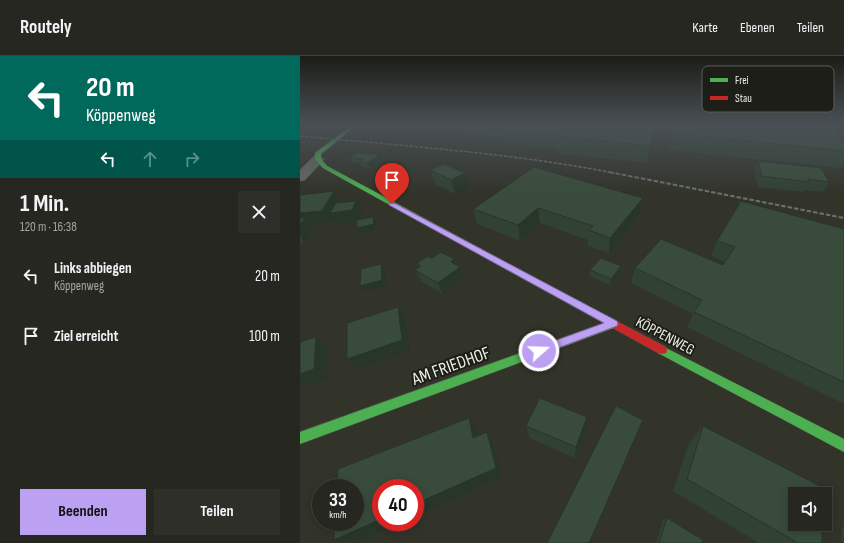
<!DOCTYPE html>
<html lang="de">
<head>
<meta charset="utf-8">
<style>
	body { margin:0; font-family:"Sofia Sans Condensed",sans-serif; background:#2e2f29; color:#f1f3f6; height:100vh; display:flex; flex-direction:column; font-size:15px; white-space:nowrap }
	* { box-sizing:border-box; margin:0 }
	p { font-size:13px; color:#a4a5a5 }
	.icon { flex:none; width:22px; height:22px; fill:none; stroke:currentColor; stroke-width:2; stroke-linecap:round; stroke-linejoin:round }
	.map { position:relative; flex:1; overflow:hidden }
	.side { display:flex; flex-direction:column; background:#262720; width:300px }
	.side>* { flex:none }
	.hud { background:#00695c; color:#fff; overflow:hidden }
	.fabs { position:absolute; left:488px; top:431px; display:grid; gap:8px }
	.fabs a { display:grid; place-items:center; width:44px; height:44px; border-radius:0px; background:#262720; box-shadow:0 2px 10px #0003,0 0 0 1px #42443e; font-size:20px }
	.speed { position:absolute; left:12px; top:423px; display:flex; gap:8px; font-size:20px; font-weight:700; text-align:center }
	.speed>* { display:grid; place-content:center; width:52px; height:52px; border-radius:50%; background:#262720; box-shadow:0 2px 10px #0003,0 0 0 1px #42443e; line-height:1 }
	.speed small { font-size:10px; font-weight:400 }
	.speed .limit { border:6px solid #d22; background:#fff; color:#111 }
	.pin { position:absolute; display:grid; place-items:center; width:34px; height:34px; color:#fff; margin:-41px -17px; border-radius:50% 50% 50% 0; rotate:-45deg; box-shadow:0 0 4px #0007 }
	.pin .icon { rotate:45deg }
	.me { position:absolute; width:44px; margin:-22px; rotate:70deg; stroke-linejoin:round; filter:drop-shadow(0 0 3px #0008) }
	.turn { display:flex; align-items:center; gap:14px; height:84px; padding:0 20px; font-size:18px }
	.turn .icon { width:52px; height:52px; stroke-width:2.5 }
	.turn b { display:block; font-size:28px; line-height:34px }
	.lanes { display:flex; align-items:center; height:38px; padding:0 20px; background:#0003; justify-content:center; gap:20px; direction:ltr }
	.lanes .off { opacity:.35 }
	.round { display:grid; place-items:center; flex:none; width:42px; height:42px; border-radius:0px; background:#2e2f29 }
	.headline { display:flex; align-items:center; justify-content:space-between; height:68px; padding:0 20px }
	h1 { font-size:24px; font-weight:700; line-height:30px }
	.button { display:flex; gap:8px; margin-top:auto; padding:8px 20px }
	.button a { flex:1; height:46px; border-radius:0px; background:#bca0f2; color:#111; font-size:16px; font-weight:700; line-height:46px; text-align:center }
	.button a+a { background:#2e2f29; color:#f1f3f6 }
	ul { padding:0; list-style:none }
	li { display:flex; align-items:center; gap:12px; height:60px; padding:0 20px }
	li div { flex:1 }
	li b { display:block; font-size:15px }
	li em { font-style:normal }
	header { display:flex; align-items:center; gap:24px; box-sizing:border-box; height:56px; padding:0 20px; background:#262720; border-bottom:1px solid #42443e }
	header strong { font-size:19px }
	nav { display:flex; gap:22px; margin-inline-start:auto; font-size:14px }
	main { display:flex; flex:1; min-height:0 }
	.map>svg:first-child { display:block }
</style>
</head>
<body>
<header>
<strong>Routely</strong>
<nav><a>Karte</a><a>Ebenen</a><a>Teilen</a></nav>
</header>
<main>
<section class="side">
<div class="hud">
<div class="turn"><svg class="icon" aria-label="left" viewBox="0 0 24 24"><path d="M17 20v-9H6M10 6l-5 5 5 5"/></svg><div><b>20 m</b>Köppenweg</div></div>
<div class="lanes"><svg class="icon" aria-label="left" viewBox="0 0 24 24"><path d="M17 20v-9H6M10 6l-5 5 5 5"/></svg><svg class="icon off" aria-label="ahead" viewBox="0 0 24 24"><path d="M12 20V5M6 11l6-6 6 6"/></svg><svg class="icon off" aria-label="right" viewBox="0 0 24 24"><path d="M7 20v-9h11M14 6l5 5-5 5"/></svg></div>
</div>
<div class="headline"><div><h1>1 Min.</h1><p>120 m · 16:38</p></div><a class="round"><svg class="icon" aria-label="close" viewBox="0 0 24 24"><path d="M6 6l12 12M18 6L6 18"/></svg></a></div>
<ul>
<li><svg class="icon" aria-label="left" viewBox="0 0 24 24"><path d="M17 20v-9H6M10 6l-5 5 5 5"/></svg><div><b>Links abbiegen</b><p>Köppenweg</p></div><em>20 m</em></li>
<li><svg class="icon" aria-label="arrive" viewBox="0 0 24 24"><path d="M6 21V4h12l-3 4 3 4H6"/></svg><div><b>Ziel erreicht</b></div><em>100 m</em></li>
</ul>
<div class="button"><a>Beenden</a><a>Teilen</a></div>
</section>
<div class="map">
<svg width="544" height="487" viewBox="0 0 544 487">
	<rect width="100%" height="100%" fill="#32342a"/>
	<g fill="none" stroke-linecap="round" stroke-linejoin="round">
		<g stroke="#50524a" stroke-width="1">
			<path id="street" d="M18,99l6,4 -2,3 -17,18 -5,1v-11l14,-14z"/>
		</g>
		<g stroke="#50524a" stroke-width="1">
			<path id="fast" d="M53,69h4l-36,29v5l6,7 210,113 1,2 -1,2h-6l-208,-115 -8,-9v-6z
				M313,264l3,1 2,3 -2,3 -316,117v-12z
				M362,290l182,93v13l-186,-99 -1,-3 1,-3z"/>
		</g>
		<g stroke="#50524a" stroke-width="1">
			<path id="jam" d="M234,222l132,69 1,3 -1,3 -4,1 -4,-1 -127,-70 -1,-2 1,-2z"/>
		</g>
		<use href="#street" fill="#676862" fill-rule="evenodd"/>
		<use href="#fast" fill="#4caf50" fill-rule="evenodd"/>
		<use href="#jam" fill="#c62828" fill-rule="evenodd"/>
		<path stroke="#6e706a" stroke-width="1.5" stroke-dasharray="3.5 1.5" stroke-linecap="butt" d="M0,80c105,10 211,17 314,37"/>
		<path stroke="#6e706a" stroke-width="2" stroke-dasharray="4.5 2" stroke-linecap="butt" d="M309,116l235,46"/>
	</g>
	<path fill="#314133" d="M74,69h283l-10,38 -89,-10v-4l-60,-7 -1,-3z
		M373,69h159l12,16v23l-3,4 -172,-18z
		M49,102l33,1 -11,9 -9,-1 -2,-4h-8z
		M458,105l71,21 -6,10 -19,-2 -1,2 -45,-5 -4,-16z
		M130,114l39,17 -13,7 -21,-10z
		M0,139l41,7h-1l23,10 -4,8 14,-3 3,5 1,8 -17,4 -3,-6v-7l-20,3 -4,-7 -3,5 -21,2 4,5 -9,13 -4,1z
		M343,142l-3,15 -31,40 -21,-7v-6l-48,-17 -20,18 -43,-17 -4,-15z
		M544,173v175l-157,-77 6,-13 -62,-31 4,-15 88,-3 2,-3 -14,-6 6,-15z
		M132,202l22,1 2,5 8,14 -21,16 -22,-13 -6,-11 4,-3 -2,-4z
		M321,210l-1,6 -10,13 -20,-9v-6z
		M226,370l60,3 -11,29 -45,-20z
		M403,370l119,117h-63l-86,-52 16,-48z
		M367,462l35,25h-46l7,-23z
		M542,471h2v16h-2z"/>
	<path fill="#283529" d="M356,69h1l-10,38 3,-17z
		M80,98l2,5 -11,9 -3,-5z
		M165,117l4,14 -13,7 -5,-14z
		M34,135l7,11 -6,10 21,-11 7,11 -5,9 -21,3 -4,-7 -3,5 -21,2 4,5 -9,13 -4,-6v-23z
		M343,142l-3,15 -31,40 1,-15z
		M238,152l2,15 -20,18 -2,-16z
		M73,161l3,5 1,8 -17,4 -3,-6z
		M154,203l3,10 3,-2 4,11 -21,16 -5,-11 13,-21z
		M81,208l4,6 1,16 -22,5 -4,-5z
		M0,210l2,2 -2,8z
		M321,210l-1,6 -10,13 1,-6z
		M98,251l7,11 5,33 -53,18 -10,-10z
		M16,281l12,10 -2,32 -26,9v-14z
		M287,361l-1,12 -11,29 1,-11z
		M169,362l7,11 5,20 -8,-11z
		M187,376l6,11 9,34 -87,39v-12z
		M81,463v3h21l-46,21 -22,-3z"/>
	<path fill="#394c3b" stroke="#283529" d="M181,69h86l-9,11 -63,-7 3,-2z
		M267,69h89l-6,21 -93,-10z
		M374,69h158l12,16v10l-172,-18z
		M57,97l23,1 -12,9 -9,-1 4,-3 -14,-1z
		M458,105l63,7 8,14 -21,-3 1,3 -47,-6z
		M144,108l21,9 -14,7 -21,-10z
		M234,111l109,31 -33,40 -21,-8 4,-4 -55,-18 -20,17 -45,-16z
		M34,135l-12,20 -22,2v-18z
		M56,145l-4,9 -22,3 6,-10z
		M441,145l103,28v153l-150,-70 8,-12 -67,-32 26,-29 62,26 12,-18 -18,-6z
		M73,161l1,7 -17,4v-8z
		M0,162h5l-5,7z
		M141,196l13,7 -3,3 9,5 -22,16 -23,-13 6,-4 -4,-3 11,-7 4,2z
		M301,202l20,8 -10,13 -21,-9z
		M81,208l1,16 -22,6 1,-17z
		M98,251l4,33 -55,19v-36z
		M16,281l-2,32 -14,5v-32z
		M240,342l47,19 -11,30 -50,-21z
		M316,350l27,14 -54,123h-42z
		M169,362l4,20 14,-6 9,36 -81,36v-16h-34v31l-47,21 1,-18h20v-34h-18l1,-19z
		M403,370l121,62 -1,6h-28v30h27v19h-24l-111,-64z
		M367,462l36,22 -1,3h-43z"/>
	<linearGradient id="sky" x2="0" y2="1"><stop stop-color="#1c1d17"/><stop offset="0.5" stop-color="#495055"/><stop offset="1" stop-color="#495055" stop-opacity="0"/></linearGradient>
	<rect width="544" height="137" fill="url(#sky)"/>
	<path fill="#bca0f2" stroke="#7a689d" d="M89,147h5l223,118 1,3 -1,2 -78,29 -4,-1 -2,-3 2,-3 69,-25 -215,-118z"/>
	<g text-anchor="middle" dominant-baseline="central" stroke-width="4" stroke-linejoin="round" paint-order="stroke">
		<g font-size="15" fill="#edefe5" stroke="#1d1e17">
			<text transform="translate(365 280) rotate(28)">KÖPPENWEG</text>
		</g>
		<g font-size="18" fill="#edefe5" stroke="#1d1e17">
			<text transform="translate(151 310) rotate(-20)">AM FRIEDHOF</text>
		</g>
	</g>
	<rect x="402" y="10" width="132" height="46" rx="6" fill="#1d1e17" stroke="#5b5d55" stroke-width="1"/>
	<rect x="410" y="22" width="18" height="4" fill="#4caf50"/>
	<rect x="410" y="40" width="18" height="4" fill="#c62828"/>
	<g font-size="11" fill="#edefe5">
		<text x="435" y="28">Frei</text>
		<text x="435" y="46">Stau</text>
	</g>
</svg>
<div class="fabs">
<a><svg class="icon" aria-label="sound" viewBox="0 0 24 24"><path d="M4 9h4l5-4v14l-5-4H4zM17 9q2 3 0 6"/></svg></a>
</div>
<div class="speed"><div>33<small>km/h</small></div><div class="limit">40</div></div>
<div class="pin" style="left:92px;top:148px;background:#d93025"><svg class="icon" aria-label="arrive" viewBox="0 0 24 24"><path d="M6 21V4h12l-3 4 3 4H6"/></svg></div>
<svg class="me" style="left:239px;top:295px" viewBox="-20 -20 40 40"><circle r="17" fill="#bca0f2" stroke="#fff" stroke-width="3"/><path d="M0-11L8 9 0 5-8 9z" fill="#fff"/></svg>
</div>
</main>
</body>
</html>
